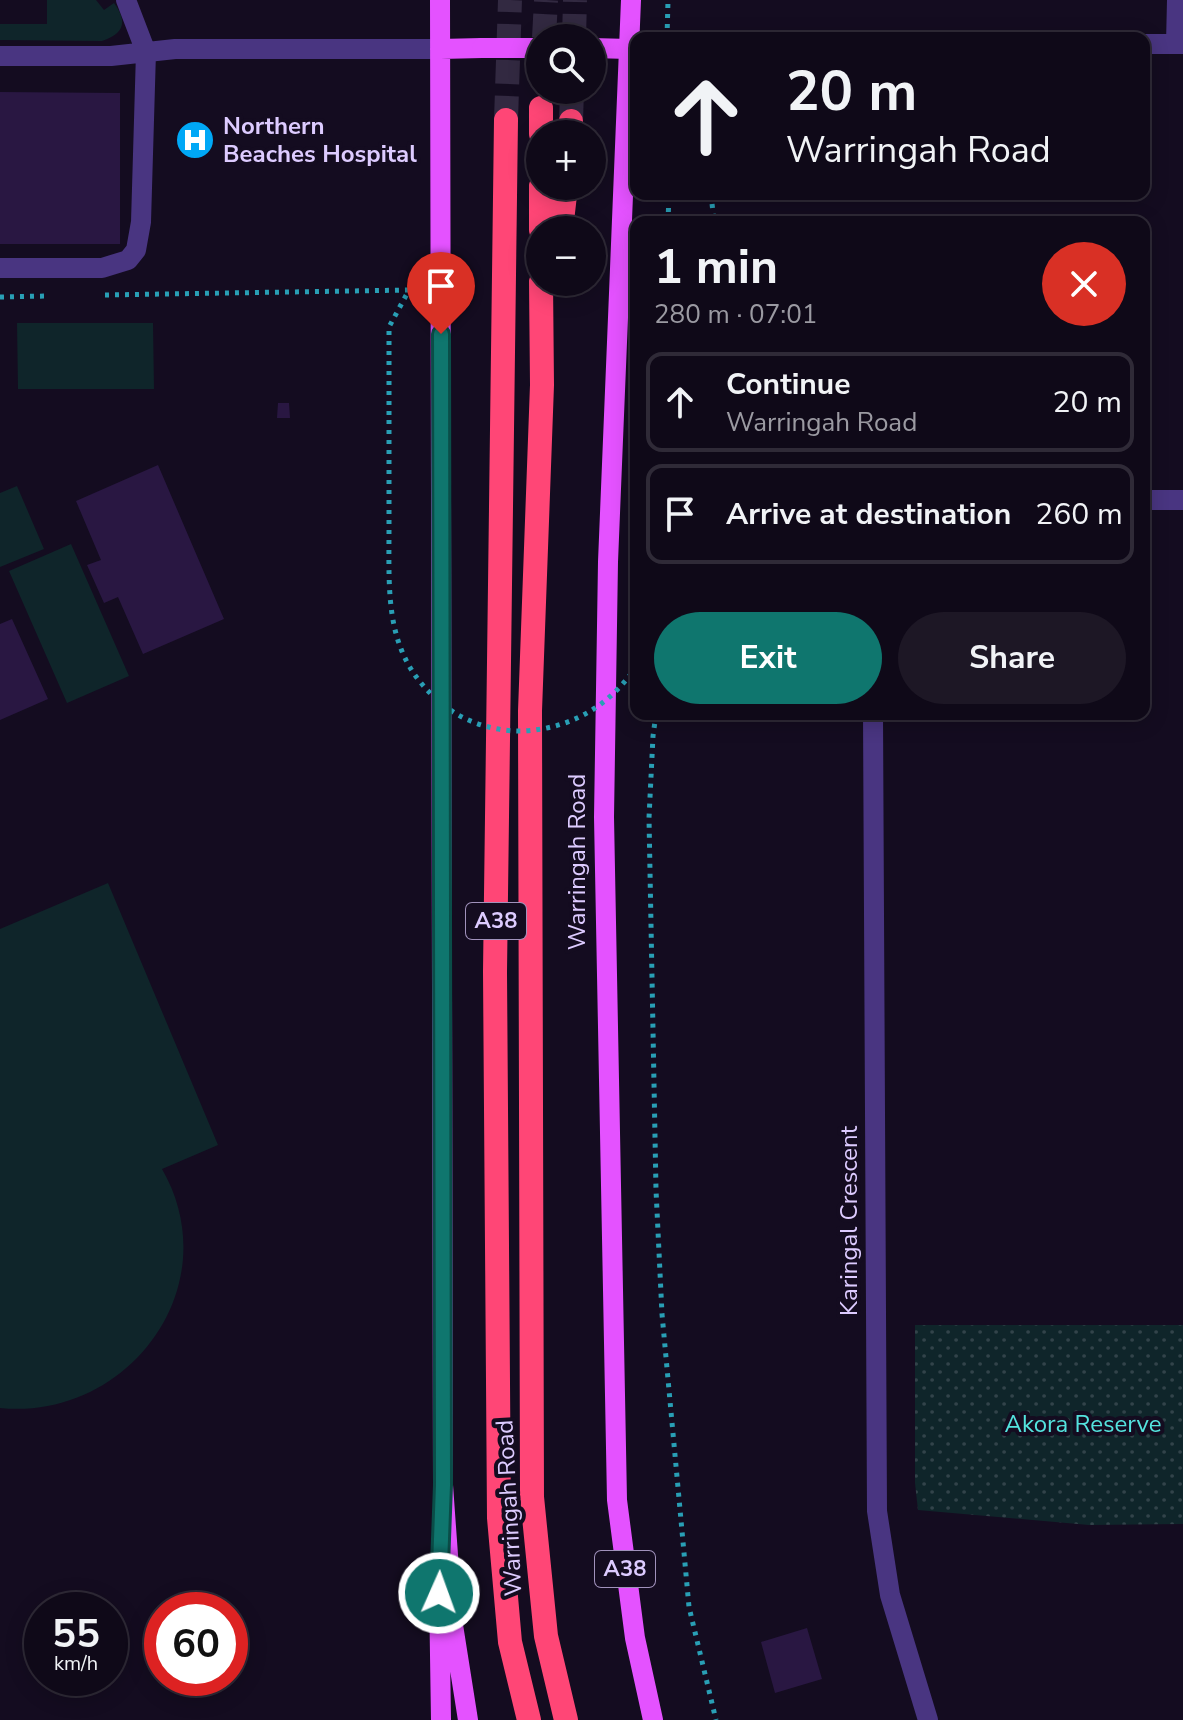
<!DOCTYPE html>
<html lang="en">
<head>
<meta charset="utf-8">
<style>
	body { margin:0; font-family:"Nunito Sans",sans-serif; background:#1d1725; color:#f1f3f6; height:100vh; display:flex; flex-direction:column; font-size:30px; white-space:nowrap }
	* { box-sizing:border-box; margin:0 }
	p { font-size:26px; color:#9b9aa2 }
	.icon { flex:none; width:44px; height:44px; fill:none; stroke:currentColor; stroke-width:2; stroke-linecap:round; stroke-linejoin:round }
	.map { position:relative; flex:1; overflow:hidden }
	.details { position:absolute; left:630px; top:216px; width:520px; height:504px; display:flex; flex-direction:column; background:#0f0918; border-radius:16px; box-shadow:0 4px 20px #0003,0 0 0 2px #2f2a37 }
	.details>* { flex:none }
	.top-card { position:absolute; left:630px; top:32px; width:520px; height:168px; border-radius:16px; box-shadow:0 4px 20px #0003,0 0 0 2px #2f2a37; background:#0f0918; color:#f1f3f6; overflow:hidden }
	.controls { position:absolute; left:526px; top:24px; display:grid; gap:16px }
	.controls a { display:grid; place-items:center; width:80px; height:80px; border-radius:50%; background:#0f0918; box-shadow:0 4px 20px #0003,0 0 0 2px #2f2a37; font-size:40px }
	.speed { position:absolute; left:24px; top:1592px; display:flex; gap:16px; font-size:40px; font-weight:700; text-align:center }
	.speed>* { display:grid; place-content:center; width:104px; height:104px; border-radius:50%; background:#0f0918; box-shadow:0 4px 20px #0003,0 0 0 2px #2f2a37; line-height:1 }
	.speed small { font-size:20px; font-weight:400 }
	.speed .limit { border:12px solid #d22; background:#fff; color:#111 }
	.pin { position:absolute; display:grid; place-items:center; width:68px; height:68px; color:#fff; margin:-82px -34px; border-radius:50% 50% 50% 0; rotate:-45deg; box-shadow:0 0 8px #0007 }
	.pin .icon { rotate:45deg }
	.me { position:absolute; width:88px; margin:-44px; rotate:2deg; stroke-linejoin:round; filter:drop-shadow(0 0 6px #0008) }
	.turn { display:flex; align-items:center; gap:28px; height:168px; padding:0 24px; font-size:36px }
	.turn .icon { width:104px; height:104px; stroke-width:2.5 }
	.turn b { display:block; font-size:56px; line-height:68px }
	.round { display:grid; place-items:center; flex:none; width:84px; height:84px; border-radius:42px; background:#1d1725 }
	.headline { display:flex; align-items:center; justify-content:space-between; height:136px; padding:0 24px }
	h1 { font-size:48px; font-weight:700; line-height:60px }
	.button { display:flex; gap:16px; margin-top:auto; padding:16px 24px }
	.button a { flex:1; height:92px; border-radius:48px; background:#0f766e; color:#fff; font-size:32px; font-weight:700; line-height:92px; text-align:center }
	.button a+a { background:#1d1725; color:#f1f3f6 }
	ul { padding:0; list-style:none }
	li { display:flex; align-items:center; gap:24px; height:100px; margin:0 16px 12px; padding:0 8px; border:4px solid #2f2a37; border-radius:16px }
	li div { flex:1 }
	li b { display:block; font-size:30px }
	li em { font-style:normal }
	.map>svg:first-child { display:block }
</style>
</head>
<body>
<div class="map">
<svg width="1183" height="1720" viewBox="0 0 1183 1720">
	<defs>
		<pattern id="park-dots" width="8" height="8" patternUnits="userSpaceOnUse" patternTransform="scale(2)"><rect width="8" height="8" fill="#0f252a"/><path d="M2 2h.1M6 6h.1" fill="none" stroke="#32434a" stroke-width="1.8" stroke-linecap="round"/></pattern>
	</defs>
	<rect width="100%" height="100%" fill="#140c20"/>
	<path fill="#0f252a" d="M47,0h49l8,10 10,-7c14,19 10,31 -12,38l-102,-1v-16h47z
		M17,323h136l1,66h-136z
		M17,486l27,63 -44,18v-74z
		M71,544l58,132 -62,27 -58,-132z
		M108,883l110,262 -56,24c67,116 -33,252 -162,239v-479z"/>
	<path fill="url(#park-dots)" d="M915,1325h268v199l-94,1 -171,-15 -3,-27z"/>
	<path fill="#291742" d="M0,92l120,1v151h-120z
		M278,403h11l1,15h-13z
		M158,465l66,154 -81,35 -25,-57 -14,6 -17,-38 14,-5 -25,-59z
		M12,619l36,80 -48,21v-96z
		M807,1628l15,51 -47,14 -14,-51z"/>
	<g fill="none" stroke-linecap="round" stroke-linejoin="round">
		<path stroke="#322941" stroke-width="24" stroke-dasharray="24 12" stroke-linecap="butt" d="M544,38l2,-38
			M574,38l1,-38
			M506,120l4,-120
			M571,121l1,-31"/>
		<path stroke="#299fb5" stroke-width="5" stroke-dasharray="4 6" stroke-linecap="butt" d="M667,38l1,-38
			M711,194l3,28
			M668,222l1,-28
			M105,295l304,-5 -20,37v93
			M0,297l47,-1
			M656,714l-3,22 -4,82 7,372 6,124 27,293 27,113"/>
		<path stroke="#493581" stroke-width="20" d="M1144,44h39
			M1176,44l1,-44
			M0,56h111l64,-7h265
			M0,268h102l26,-8 8,-10 5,-28 5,-170 -20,-52
			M1144,500h39
			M873,714l4,797 13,84 38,125"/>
		<path stroke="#e452ff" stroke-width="20" d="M440,0l3,1485 10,140 15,95
			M631,0l-23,562 -4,255 13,683 18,138 18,82
			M592,48l37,1
			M440,49l42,-1
			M439,1589l2,131"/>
		<path stroke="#ff4676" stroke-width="24" d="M541,108v26
			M506,120l-11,852 4,546 11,124 19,78
			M570,134l1,-13
			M541,186v44
			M561,230l5,-44
			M541,282l1,103 -12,326 2,786 14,139 20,84"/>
		<path stroke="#299fb5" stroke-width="5" stroke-dasharray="4 6" stroke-linecap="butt" d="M389,420c0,36 0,73 0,109 0,69 -5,130 56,177 21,17 52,26 79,25 48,-3 85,-25 112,-64"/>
		<path stroke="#e452ff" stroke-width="20" d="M482,48h58"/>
	</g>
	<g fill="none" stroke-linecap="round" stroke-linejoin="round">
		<g stroke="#0a4d48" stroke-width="20">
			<path id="route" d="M439,1593l4,-108 -2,-1151"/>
		</g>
		<use href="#route" stroke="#0f766e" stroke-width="14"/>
	</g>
	<defs>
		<g id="hospital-disc" transform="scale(2)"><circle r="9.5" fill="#00a8f6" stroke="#140c20"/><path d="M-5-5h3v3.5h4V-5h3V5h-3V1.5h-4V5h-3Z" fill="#fff"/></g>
	</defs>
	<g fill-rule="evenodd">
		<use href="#hospital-disc" x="195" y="140"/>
	</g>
	<g text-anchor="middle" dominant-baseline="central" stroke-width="8" stroke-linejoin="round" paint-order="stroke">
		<g fill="#140c20" stroke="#a192bc" stroke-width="2">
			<rect x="466" y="903" width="60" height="36" rx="6"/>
			<rect x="595" y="1551" width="60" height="36" rx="6"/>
		</g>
		<g font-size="22" font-weight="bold" fill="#ddcbff">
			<text x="496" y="921">A38</text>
			<text x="625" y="1569">A38</text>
		</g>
		<g font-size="24" font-weight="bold" fill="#ddcbff" stroke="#140c20" text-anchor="start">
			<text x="223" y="126">Northern<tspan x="223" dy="28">Beaches Hospital</tspan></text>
		</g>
		<g font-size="24" fill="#ddcbff" stroke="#140c20">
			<text transform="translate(577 862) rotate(-90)">Warringah Road</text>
			<text transform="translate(849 1221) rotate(-90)">Karingal Crescent</text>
			<text transform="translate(509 1508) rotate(-93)">Warringah Road</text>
		</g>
		<g font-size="24" fill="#54e3de" stroke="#140c20">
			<text x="1083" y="1424">Akora Reserve</text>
		</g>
	</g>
</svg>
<div class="controls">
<a><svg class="icon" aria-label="search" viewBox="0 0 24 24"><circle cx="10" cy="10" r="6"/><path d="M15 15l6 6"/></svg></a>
<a>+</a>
<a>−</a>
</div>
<div class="speed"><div>55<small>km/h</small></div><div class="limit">60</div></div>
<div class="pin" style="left:441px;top:334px;background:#d93025"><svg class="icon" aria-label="arrive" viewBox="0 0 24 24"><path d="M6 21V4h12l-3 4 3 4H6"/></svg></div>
<svg class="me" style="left:439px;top:1593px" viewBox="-20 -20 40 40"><circle r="17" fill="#0f766e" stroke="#fff" stroke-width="3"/><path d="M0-11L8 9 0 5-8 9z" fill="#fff"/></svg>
<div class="top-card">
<div class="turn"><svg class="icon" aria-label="ahead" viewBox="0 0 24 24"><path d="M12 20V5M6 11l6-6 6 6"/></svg><div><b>20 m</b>Warringah Road</div></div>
</div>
<section class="details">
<div class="headline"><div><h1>1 min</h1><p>280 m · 07:01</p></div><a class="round" style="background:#d93025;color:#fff"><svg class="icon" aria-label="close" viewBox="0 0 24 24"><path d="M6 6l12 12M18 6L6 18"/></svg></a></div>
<ul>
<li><svg class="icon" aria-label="ahead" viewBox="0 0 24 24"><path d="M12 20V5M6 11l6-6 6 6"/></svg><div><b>Continue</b><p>Warringah Road</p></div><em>20 m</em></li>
<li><svg class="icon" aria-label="arrive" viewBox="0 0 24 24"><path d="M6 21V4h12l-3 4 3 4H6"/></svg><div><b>Arrive at destination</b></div><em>260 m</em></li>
</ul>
<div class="button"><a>Exit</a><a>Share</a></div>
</section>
</div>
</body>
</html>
